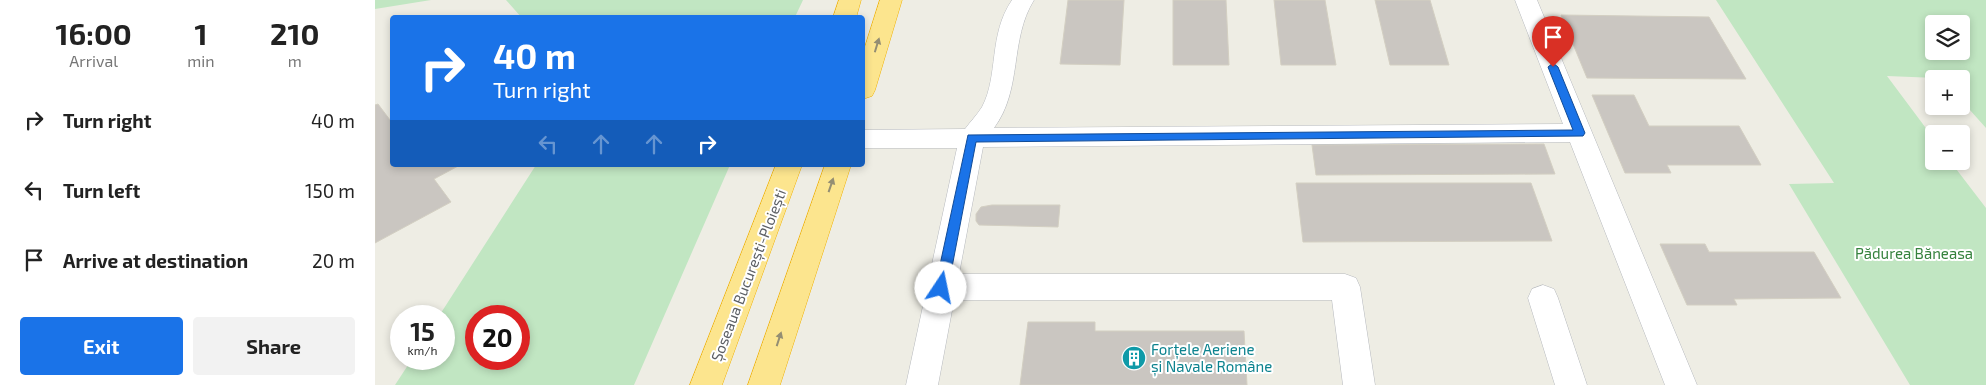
<!DOCTYPE html>
<html lang="en">
<head>
<meta charset="utf-8">
<style>
	body { margin:0; font-family:"Exo 2",sans-serif; background:#f2f2f2; color:#222; height:100vh; display:flex; flex-direction:column; font-size:19px; white-space:nowrap }
	* { box-sizing:border-box; margin:0 }
	p { font-size:16px; color:#767676 }
	.icon { flex:none; width:28px; height:28px; fill:none; stroke:currentColor; stroke-width:2; stroke-linecap:round; stroke-linejoin:round }
	.map { position:relative; flex:1; overflow:hidden }
	.drawer { display:flex; flex-direction:column; background:#fff; width:375px }
	.drawer>* { flex:none }
	.banner { position:absolute; left:15px; top:15px; width:475px; height:152px; border-radius:5px; box-shadow:0 2px 8px #0003; background:#1a73e8; color:#fff; overflow:hidden }
	.controls { position:absolute; left:1550px; top:15px; display:grid; gap:10px }
	.controls a { display:grid; place-items:center; width:45px; height:45px; border-radius:5px; background:#fff; box-shadow:0 2px 8px #0003; font-size:25px }
	.speed { position:absolute; left:15px; top:305px; display:flex; gap:10px; font-size:25px; font-weight:700; text-align:center }
	.speed>* { display:grid; place-content:center; width:65px; height:65px; border-radius:50%; background:#fff; box-shadow:0 2px 8px #0003; line-height:1 }
	.speed small { font-size:12px; font-weight:400 }
	.speed .limit { border:8px solid #d22; background:#fff; color:#111 }
	.pin { position:absolute; display:grid; place-items:center; width:42px; height:42px; color:#fff; margin:-51px -21px; border-radius:50% 50% 50% 0; rotate:-45deg; box-shadow:0 0 5px #0007 }
	.pin .icon { rotate:45deg }
	.me { position:absolute; width:55px; margin:-28px; rotate:11deg; stroke-linejoin:round; filter:drop-shadow(0 0 4px #0008) }
	.turn { display:flex; align-items:center; gap:18px; height:105px; padding:0 20px; font-size:22px }
	.turn .icon { width:65px; height:65px; stroke-width:2.5 }
	.turn b { display:block; font-size:35px; line-height:42px }
	.lanes { display:flex; align-items:center; height:48px; padding:0 20px; background:#0003; justify-content:center; gap:25px; direction:ltr }
	.lanes .off { opacity:.35 }
	.eta { display:flex; justify-content:space-evenly; align-items:center; height:85px; text-align:center }
	.eta b { font-size:30px; font-weight:700; line-height:35px }
	.cta { display:flex; gap:10px; margin-top:auto; padding:10px 20px }
	.cta a { flex:1; height:58px; border-radius:5px; background:#1a73e8; color:#fff; font-size:20px; font-weight:700; line-height:58px; text-align:center }
	.cta a+a { background:#f2f2f2; color:#222 }
	ul { padding:0; list-style:none }
	li { display:flex; align-items:center; gap:15px; height:70px; padding:0 20px }
	li div { flex:1 }
	li b { display:block; font-size:19px }
	li em { font-style:normal }
	main { display:flex; flex:1; min-height:0 }
	.map>svg:first-child { display:block }
</style>
</head>
<body>
<main>
<section class="drawer">
<div class="eta">
<div><b>16:00</b><p>Arrival</p></div>
<div><b>1</b><p>min</p></div>
<div><b>210</b><p>m</p></div>
</div>
<ul>
<li><svg class="icon" aria-label="right" viewBox="0 0 24 24"><path d="M7 20v-9h11M14 6l5 5-5 5"/></svg><div><b>Turn right</b></div><em>40 m</em></li>
<li><svg class="icon" aria-label="left" viewBox="0 0 24 24"><path d="M17 20v-9H6M10 6l-5 5 5 5"/></svg><div><b>Turn left</b></div><em>150 m</em></li>
<li><svg class="icon" aria-label="arrive" viewBox="0 0 24 24"><path d="M6 21V4h12l-3 4 3 4H6"/></svg><div><b>Arrive at destination</b></div><em>20 m</em></li>
</ul>
<div class="cta"><a>Exit</a><a>Share</a></div>
</section>
<div class="map">
<svg width="1611" height="385" viewBox="0 0 1611 385">
	<rect width="100%" height="100%" fill="#eeede4"/>
	<path fill="#c1e6c2" fill-rule="evenodd" d="M0,0h56l-56,9z
		M131,0h297l-8,17 -273,1z
		M1341,0h270v128l-25,-28v-21l-74,-3 47,63v22h16l36,47v177h-76l-121,-201 45,-1zM1559,24h27v27h-27z
		M161,165h194l-96,220h-239l17,-26h32v-43h-5zM144,316v43h-43v-43z"/>
	<path fill="#cac6c1" stroke="#d3cfc2" d="M693,0h56l-4,65 -60,-1z
		M798,0h53l3,65h-56z
		M899,0h51l11,65h-55z
		M1000,0h55l19,65h-59z
		M1186,15l148,2 37,62 -159,-1z
		M1217,95h42l15,31h90l22,39h-94l4,8h-46z
		M3,104l12,16 3,-1v46h67l-26,14 17,23 -76,41v-138z
		M1169,144l11,30 -239,1 -4,-30z
		M921,183h235l21,58 -249,1z
		M617,205h68l-2,22 -79,-2 -3,-4v-7l5,-7z
		M1285,244h45l4,8h105l27,46 -107,1 3,6h-50z
		M653,322h67v9h149l3,54h-227z"/>
	<g fill="none" stroke-linecap="round" stroke-linejoin="round">
		<g stroke="#b6b9be" stroke-width="1">
			<path id="minor" d="M637,0h22c-25,40 -11,89 -40,128l569,-4 -48,-124h22l160,385h-32l-95,-243 -587,5 -24,127h386l11,4 4,9 15,98h-32l-11,-85h-378l-16,85h-32l51,-237h-94v-18l102,-1c5,-7 12,-14 17,-22 17,-32 6,-72 30,-107z
				M1168,285l11,4 4,9 29,87h-32l-27,-87 4,-9z"/>
		</g>
		<g stroke="#f0b103" stroke-width="1">
			<path id="highway" d="M464,0h22l-5,18h-23z
				M505,0h22l-27,90 -3,6 -9,3v-46z
				M401,165h26l-80,220h-32z
				M450,165h26l-71,220h-32z"/>
		</g>
		<use href="#minor" fill="#fff" fill-rule="evenodd"/>
		<use href="#highway" fill="#fce58e" fill-rule="evenodd"/>
	</g>
	<defs><path id="oneway-solid" d="M-6-.8H1V-3.2L6.5 0L1 3.2V.8H-6Z" transform="scale(1.25)"/></defs>
	<g fill="#948e73">
		<use href="#oneway-solid" transform="translate(502 45) rotate(-73)"/>
		<use href="#oneway-solid" transform="translate(456 185) rotate(-71)"/>
		<use href="#oneway-solid" transform="translate(404 339) rotate(-72)"/>
	</g>
	<path fill="#1a73e8" stroke="#114b97" d="M1178,63l5,4 27,66 -2,3 -607,6 -28,146 -2,3 -5,2 -4,-2 -2,-3 33,-153 605,-5 -25,-63z"/>
	<defs>
		<g id="building-disc" transform="scale(1.25)"><circle r="9.5" fill="#0f9aa8" stroke="#fff"/><path d="M-4-6H4V6H1V3H-1V6H-4ZM-2.5-4.3h1.7v1.8h-1.7ZM.8-4.3h1.7v1.8H.8ZM-2.5-1h1.7V.8h-1.7ZM.8-1h1.7V.8H.8Z" fill="#fff"/></g>
	</defs>
	<g fill-rule="evenodd">
		<use href="#building-disc" x="759" y="358"/>
	</g>
	<g text-anchor="middle" dominant-baseline="central" stroke-width="4" stroke-linejoin="round" paint-order="stroke">
		<g font-size="15" fill="#35823d" stroke="#fff">
			<text x="1539" y="253">Pădurea Băneasa</text>
		</g>
		<g font-size="15" fill="#5c5f64" stroke="#fff">
			<text transform="translate(373 275) rotate(-69)">Șoseaua București-Ploiești</text>
		</g>
		<g font-size="15" fill="#0d838f" stroke="#fff" text-anchor="start">
			<text x="776" y="349">Forțele Aeriene<tspan x="776" dy="17">și Navale Române</tspan></text>
		</g>
	</g>
</svg>
<div class="controls">
<a><svg class="icon" aria-label="layers" viewBox="0 0 24 24"><path d="M12 4l9 5-9 5-9-5zM3 14l9 5 9-5"/></svg></a>
<a>+</a>
<a>−</a>
</div>
<div class="speed"><div>15<small>km/h</small></div><div class="limit">20</div></div>
<div class="pin" style="left:1178px;top:67px;background:#d93025"><svg class="icon" aria-label="arrive" viewBox="0 0 24 24"><path d="M6 21V4h12l-3 4 3 4H6"/></svg></div>
<svg class="me" style="left:566px;top:288px" viewBox="-20 -20 40 40"><circle r="19" fill="#fff"/><path d="M0-13L10 11 0 6-10 11z" fill="#1a73e8"/></svg>
<div class="banner">
<div class="turn"><svg class="icon" aria-label="right" viewBox="0 0 24 24"><path d="M7 20v-9h11M14 6l5 5-5 5"/></svg><div><b>40 m</b>Turn right</div></div>
<div class="lanes"><svg class="icon off" aria-label="left" viewBox="0 0 24 24"><path d="M17 20v-9H6M10 6l-5 5 5 5"/></svg><svg class="icon off" aria-label="ahead" viewBox="0 0 24 24"><path d="M12 20V5M6 11l6-6 6 6"/></svg><svg class="icon off" aria-label="ahead" viewBox="0 0 24 24"><path d="M12 20V5M6 11l6-6 6 6"/></svg><svg class="icon" aria-label="right" viewBox="0 0 24 24"><path d="M7 20v-9h11M14 6l5 5-5 5"/></svg></div>
</div>
</div>
</main>
</body>
</html>
